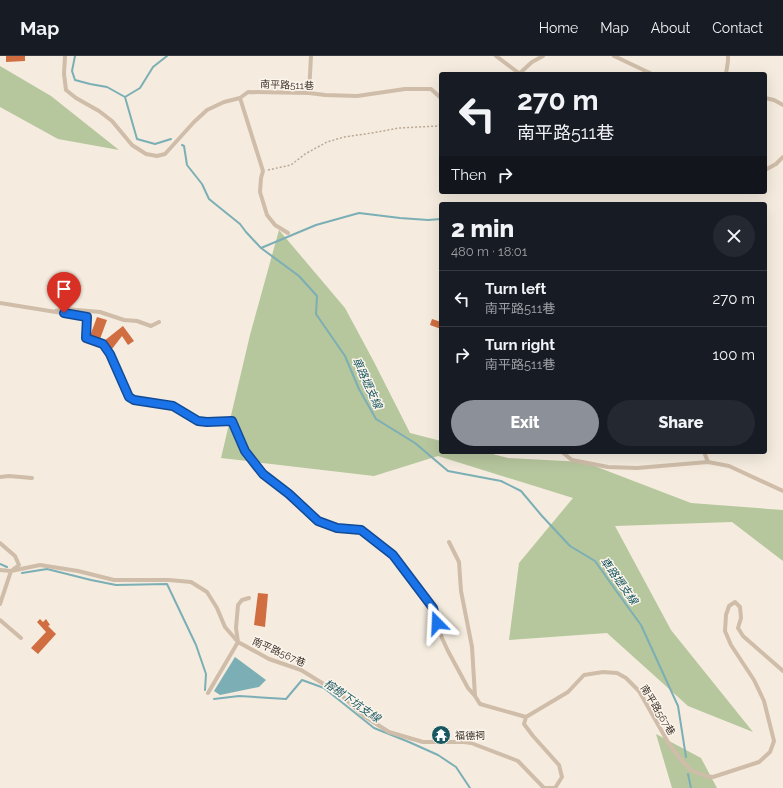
<!DOCTYPE html>
<html lang="en">
<head>
<meta charset="utf-8">
<style>
	body { margin:0; font-family:Raleway,"Noto Sans TC",sans-serif; background:#242831; color:#f1f3f6; height:100vh; display:flex; flex-direction:column; font-size:15px; white-space:nowrap }
	* { box-sizing:border-box; margin:0 }
	p { font-size:13px; color:#9ea1a6 }
	.icon { flex:none; width:22px; height:22px; fill:none; stroke:currentColor; stroke-width:2; stroke-linecap:round; stroke-linejoin:round }
	.map { position:relative; flex:1; overflow:hidden }
	.panel { position:absolute; left:439px; top:146px; width:328px; height:252px; display:flex; flex-direction:column; background:#171b24; border-radius:4px; box-shadow:0 4px 16px #0002 }
	.panel>* { flex:none }
	.hud { position:absolute; left:439px; top:16px; width:328px; height:122px; border-radius:4px; box-shadow:0 4px 16px #0002; background:#171b24; color:#f1f3f6; overflow:hidden }
	.pin { position:absolute; display:grid; place-items:center; width:34px; height:34px; color:#fff; margin:-41px -17px; border-radius:50% 50% 50% 0; rotate:-45deg; box-shadow:0 0 4px #0007 }
	.pin .icon { rotate:45deg }
	.me { position:absolute; width:44px; margin:-22px; rotate:339deg; stroke-linejoin:round; filter:drop-shadow(0 0 3px #0008) }
	.turn { display:flex; align-items:center; gap:14px; height:84px; padding:0 12px; font-size:18px }
	.turn .icon { width:52px; height:52px; stroke-width:2.5 }
	.turn b { display:block; font-size:28px; line-height:34px }
	.then { display:flex; align-items:center; height:38px; padding:0 12px; background:#0003; gap:8px; font-size:15px }
	.round { display:grid; place-items:center; flex:none; width:42px; height:42px; border-radius:21px; background:#242831 }
	.summary { display:flex; align-items:center; justify-content:space-between; height:68px; padding:0 12px }
	h1 { font-size:24px; font-weight:800; line-height:30px }
	.action { display:flex; gap:8px; margin-top:auto; padding:8px 12px }
	.action a { flex:1; height:46px; border-radius:24px; background:#8c9099; color:#fff; font-size:16px; font-weight:800; line-height:46px; text-align:center }
	.action a+a { background:#242831; color:#f1f3f6 }
	ul { padding:0; list-style:none }
	li { display:flex; align-items:center; gap:12px; height:56px; padding:0 12px; border-top:1px solid #363941 }
	li div { flex:1 }
	li b { display:block; font-size:15px }
	li em { font-style:normal }
	header { display:flex; align-items:center; gap:24px; box-sizing:border-box; height:56px; padding:0 20px; background:#171b24; border-bottom:1px solid #363941 }
	header strong { font-size:19px }
	nav { display:flex; gap:22px; margin-inline-start:auto; font-size:14px }
	.map>svg:first-child { display:block }
</style>
</head>
<body>
<header>
<strong>Map</strong>
<nav><a>Home</a><a>Map</a><a>About</a><a>Contact</a></nav>
</header>
<div class="map">
<svg width="783" height="732" viewBox="0 0 783 732">
	<rect width="100%" height="100%" fill="#f5ecdf"/>
	<path fill="#b6c69d" d="M0,10l51,30 68,54 -61,-11 -58,-32z
		M279,174l66,78 29,54 36,71 31,8v11h44l23,6 76,4 107,41 92,7v51l-51,-39 -117,4 56,104 82,102 -65,-26 -81,-73 -98,7 10,-77 54,-65 -135,-42 -64,20 -153,-18 29,-123z
		M656,678l45,24 16,30h-45z"/>
	<path fill="#7bafb5" d="M235,601l31,23 -7,7 -39,8 -6,-4z"/>
	<g fill="none" stroke-linecap="round" stroke-linejoin="round">
		<path stroke="#7bafb5" stroke-width="2" d="M75,0l-3,15 3,9 15,4 17,3 18,10 12,42 18,5 16,-5
			M125,41l15,-9 13,-21 14,-11
			M182,89l2,1 3,19 15,19 7,15 31,25 6,8 15,16 38,28 18,20 -1,18 29,42 14,33 17,30 39,24 33,28 53,10 20,10 21,25 28,30 25,15 22,31 24,33 37,81 8,51
			M261,192l55,-23 43,-12 41,5 28,2 13,-1
			M0,508l7,3
			M22,517l25,-4 44,11 25,5 51,-1 29,61 10,29 -1,16
			M214,643l25,-3 47,3 16,-19 22,8 50,40 35,14 29,13 18,12 14,21
			M688,718l3,14"/>
	</g>
	<path fill="#d06d41" d="M6,0h19v5l-19,1z
		M97,261l10,3 -7,19 -10,-3z
		M432,263l9,3v7l-11,-4z
		M123,270l11,15 -6,4 -6,-9 -10,13 -8,-8z
		M258,537l10,1 -3,33 -11,-2z
		M40,563l3,3 3,-3 4,6 -2,1 8,8 -18,20 -7,-6 15,-16 -9,-10z"/>
	<g fill="none" stroke-linecap="round" stroke-linejoin="round">
		<path stroke="#bba793" stroke-width="1.5" stroke-dasharray="2 2" stroke-linecap="butt" d="M268,114l23,-5 14,-11 22,-12 17,-5 28,-4 27,-5 39,-2 3,-2"/>
		<path stroke="#cfbda9" stroke-width="4" d="M65,0l-1,18 2,16 10,8 23,13 13,10 20,24 14,9 11,2 8,-2 29,-32 13,-12 17,-8 16,-4 8,-6 61,1 16,2 32,1 48,-7h26l10,9
			M496,0l24,18
			M614,0l38,18
			M520,17l12,-11 11,-6
			M726,18l2,-13v-5
			M309,37l2,-37
			M240,42l23,73 -2,7 -1,14 7,23 8,10 13,8
			M765,42l9,2 9,5
			M765,114l11,-6 7,-7
			M0,247l87,14 -1,21 17,6 7,10 19,43 5,3 39,6 25,15 9,1 24,-1 14,30 18,23 26,20 29,27 19,7 24,2 32,25 40,53 9,30 6,13 20,37 7,8
			M56,255l10,-2 34,3 24,8 13,1 14,5 8,-4
			M562,396l10,8 36,7 29,1 71,-6 21,4 54,25
			M704,396l4,10
			M0,421l9,-1 23,2
			M449,486l10,20 2,29 11,56 3,49 5,8 46,13
			M0,487l15,13 4,9 -8,6 -11,33
			M0,514l11,1 29,-6 38,6 36,9h55l22,2 16,10 10,16 8,19 13,15 31,17 32,11 39,24 24,22 25,16 34,10h41l7,1 47,18 26,27h11l7,-11 -3,-12 -26,-29 -9,-12 2,-7 42,-25 16,-17 19,-3 14,1 9,5 13,13 30,53 12,16 10,10 14,6 8,1 46,-15 11,-10 4,-11 -10,-40 -10,-21 -23,-35 -6,-14 1,-16 3,-9 6,-4 5,5 1,11 -3,10 5,8 40,35
			M0,564l21,18
			M208,637l30,-51 -2,-14 2,-23 4,-5 7,-2"/>
	</g>
	<g fill="none" stroke-linecap="round" stroke-linejoin="round">
		<g stroke="#114b97" stroke-width="10">
			<path id="route" d="M64,257l23,4 -1,21 17,6 7,10 19,43 5,3 39,6 25,15 9,1 25,-1 13,30 18,23 26,20 29,27 19,7 24,2 32,25 40,53 4,15"/>
		</g>
		<use href="#route" stroke="#1a73e8" stroke-width="7"/>
	</g>
	<defs>
		<g id="temple-disc" transform="scale(1)"><circle r="9.5" fill="#1a5861" stroke="#fcf5ec"/><path d="M0-6L5-2H3V0L6.5 2.5H4V6H1.5V3h-3V6H-4V2.5H-6.5L-3 0V-2H-5Z" fill="#fff"/></g>
	</defs>
	<g fill-rule="evenodd">
		<use href="#temple-disc" x="441" y="679"/>
	</g>
	<g text-anchor="middle" dominant-baseline="central" stroke-width="3" stroke-linejoin="round" paint-order="stroke">
		<g font-size="10" fill="#3b3029" stroke="#fcf5ec">
			<text transform="translate(287 29) rotate(2)">南平路511巷</text>
			<text transform="translate(279 596) rotate(24)">南平路567巷</text>
			<text transform="translate(658 654) rotate(59)">南平路567巷</text>
		</g>
		<g font-size="10" fill="#3b3029" stroke="#fcf5ec" text-anchor="start">
			<text x="455" y="679">福德祠</text>
		</g>
		<g font-size="11" font-style="italic" fill="#1a5861" stroke="#fcf5ec">
			<text transform="translate(367 327) rotate(65)">車路壢支線</text>
			<text transform="translate(619 525) rotate(54)">車路壢支線</text>
			<text transform="translate(352 645) rotate(35)">榕樹下坑支線</text>
		</g>
	</g>
</svg>
<div class="pin" style="left:64px;top:257px;background:#d93025"><svg class="icon" aria-label="arrive" viewBox="0 0 24 24"><path d="M6 21V4h12l-3 4 3 4H6"/></svg></div>
<svg class="me" style="left:437px;top:567px" viewBox="-20 -20 40 40"><path d="M0-17L14 15 0 8-14 15z" fill="#1a73e8" stroke="#fff" stroke-width="4"/></svg>
<div class="hud">
<div class="turn"><svg class="icon" aria-label="left" viewBox="0 0 24 24"><path d="M17 20v-9H6M10 6l-5 5 5 5"/></svg><div><b>270 m</b>南平路511巷</div></div>
<div class="then">Then<svg class="icon" aria-label="right" viewBox="0 0 24 24"><path d="M7 20v-9h11M14 6l5 5-5 5"/></svg></div>
</div>
<section class="panel">
<div class="summary"><div><h1>2 min</h1><p>480 m · 18:01</p></div><a class="round"><svg class="icon" aria-label="close" viewBox="0 0 24 24"><path d="M6 6l12 12M18 6L6 18"/></svg></a></div>
<ul>
<li><svg class="icon" aria-label="left" viewBox="0 0 24 24"><path d="M17 20v-9H6M10 6l-5 5 5 5"/></svg><div><b>Turn left</b><p>南平路511巷</p></div><em>270 m</em></li>
<li><svg class="icon" aria-label="right" viewBox="0 0 24 24"><path d="M7 20v-9h11M14 6l5 5-5 5"/></svg><div><b>Turn right</b><p>南平路511巷</p></div><em>100 m</em></li>
</ul>
<div class="action"><a>Exit</a><a>Share</a></div>
</section>
</div>
</body>
</html>
